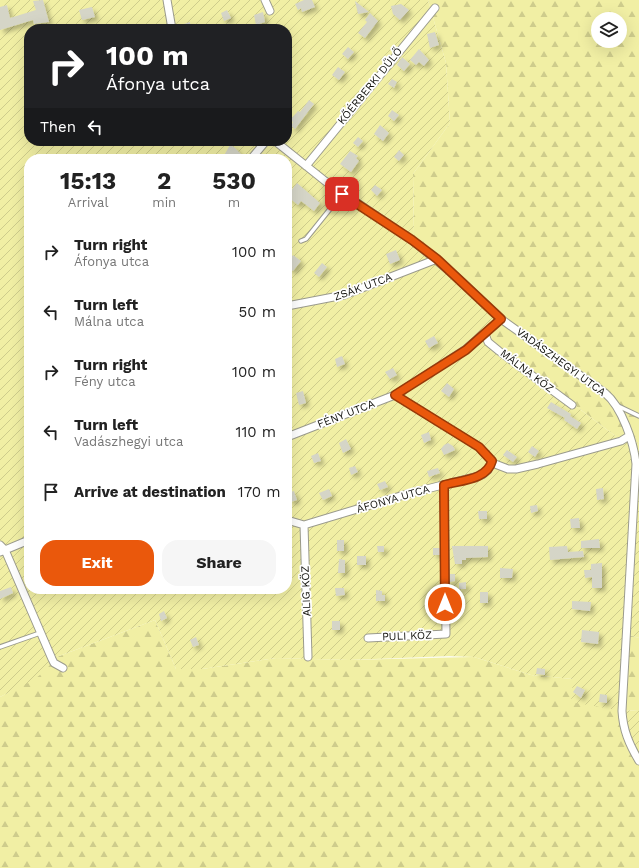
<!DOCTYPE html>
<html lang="en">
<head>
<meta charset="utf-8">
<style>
	body { margin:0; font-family:"Work Sans",sans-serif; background:#f6f6f6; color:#222; height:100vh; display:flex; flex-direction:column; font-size:15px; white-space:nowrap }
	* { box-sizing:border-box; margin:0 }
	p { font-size:13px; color:#767676 }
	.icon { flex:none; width:22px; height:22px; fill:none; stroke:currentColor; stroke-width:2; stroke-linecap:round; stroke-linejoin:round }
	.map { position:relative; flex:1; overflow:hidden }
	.details { position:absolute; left:24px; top:154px; width:268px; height:440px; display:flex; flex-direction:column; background:#fff; border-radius:16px; box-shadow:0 4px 16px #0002 }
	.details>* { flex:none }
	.hud { position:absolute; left:24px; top:24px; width:268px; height:122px; border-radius:16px; box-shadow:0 4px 16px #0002; background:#202124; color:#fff; overflow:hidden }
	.buttons { position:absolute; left:591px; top:12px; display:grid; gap:8px }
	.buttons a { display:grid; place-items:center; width:36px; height:36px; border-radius:50%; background:#fff; box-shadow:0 4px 16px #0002; font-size:20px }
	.pin { position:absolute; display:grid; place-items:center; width:34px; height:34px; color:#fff; margin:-17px; border-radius:8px; box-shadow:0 2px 6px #0006 }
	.me { position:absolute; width:44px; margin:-22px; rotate:0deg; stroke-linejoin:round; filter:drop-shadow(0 0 3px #0008) }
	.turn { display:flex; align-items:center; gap:14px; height:84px; padding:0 16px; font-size:18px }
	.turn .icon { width:52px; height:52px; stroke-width:2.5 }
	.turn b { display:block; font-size:28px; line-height:34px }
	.then { display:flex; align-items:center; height:38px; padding:0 16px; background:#0003; gap:8px; font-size:15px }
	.eta { display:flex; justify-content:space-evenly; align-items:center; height:68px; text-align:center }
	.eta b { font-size:24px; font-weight:700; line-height:28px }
	.cta { display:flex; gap:8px; margin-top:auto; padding:8px 16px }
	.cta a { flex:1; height:46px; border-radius:16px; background:#ea580c; color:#fff; font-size:16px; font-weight:700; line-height:46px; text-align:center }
	.cta a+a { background:#f6f6f6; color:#222 }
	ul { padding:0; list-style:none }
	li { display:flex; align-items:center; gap:12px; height:60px; padding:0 16px }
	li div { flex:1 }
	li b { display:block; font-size:15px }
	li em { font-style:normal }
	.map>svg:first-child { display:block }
</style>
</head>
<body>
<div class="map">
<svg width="639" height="868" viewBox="0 0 639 868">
	<defs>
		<pattern id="forest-firs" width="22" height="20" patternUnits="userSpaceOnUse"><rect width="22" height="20" fill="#f1efa4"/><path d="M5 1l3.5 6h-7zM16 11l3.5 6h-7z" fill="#cecc8c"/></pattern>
		<pattern id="garden-furrows" width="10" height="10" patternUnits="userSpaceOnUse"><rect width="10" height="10" fill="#f1efa4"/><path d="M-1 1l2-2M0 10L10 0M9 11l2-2" fill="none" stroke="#cecc8c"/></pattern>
		<filter id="shadow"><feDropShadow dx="3.5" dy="3.5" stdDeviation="2" flood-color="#0004"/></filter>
	</defs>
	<rect width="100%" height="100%" fill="#fbfbed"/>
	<path fill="url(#forest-firs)" fill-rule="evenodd" d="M428,0h211v443l-21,-5 -127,-96 1,-23 -59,-60 -19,-23 -1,-62 37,-51 -4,-60zM598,19h22v22h-22z
		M155,620l21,49h26l74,-11 73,2 125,-3 57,18 42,4 41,29 8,2 7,-75 10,3v73l-15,-1 15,51v107h-639v-171l30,-16 24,-23z"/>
	<path fill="url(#garden-furrows)" fill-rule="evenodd" d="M0,0h428l18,63 4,60 -37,51 1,62 19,23 56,54 3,5 -1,24 127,96 21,5v195l-10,-3 -7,76 -51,-9 2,-23 -42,-4 -57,-18 -25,-1 -100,4 -73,-2 -74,11h-26l-21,-49 -101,38c-9,20 -36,30 -54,39zM29,29h258v112h-258zM29,159h258v430h-258z
		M624,710l15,1v50l-6,-10z"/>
	<path fill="#d5d5c7" filter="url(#shadow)" d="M43,0l6,22 -15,2 -1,-4 -33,10v-23l7,-2 3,13 26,-8 -3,-9z
		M304,0h8l3,7 -13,5 -1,-4 -3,2 -3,-6z
		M355,1l14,11 -11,2z
		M401,4l8,6 -9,10 -7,-6 -2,-8z
		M92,7l3,10 -13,3 -3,-10z
		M227,10l4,8 -7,3 -3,-8z
		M263,12l2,10 -9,3 -2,-10z
		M370,13l8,8 -13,17 -7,-5 9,-11 -2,-2z
		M190,22l1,6 -6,1 -1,-5z
		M435,32l4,13 -9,3 -3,-14z
		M348,47l6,5 -6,7 -6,-5z
		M419,49l10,11 -5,6 -5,-4 -3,3 -6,-5z
		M402,57l8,7 -6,7 -7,-6z
		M338,67l7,5 -6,8 -7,-5z
		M392,79l5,3 -3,6 -6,-4z
		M309,100l5,4 -19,25 -4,-3 2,-4 -3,-2 8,-9 2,1z
		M392,110l7,5 -5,6 -6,-5z
		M380,125l9,8 -6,8 -9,-7z
		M358,137l5,4 -5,6 -5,-4z
		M230,145l4,2 12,12h-24z
		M399,150l5,5 -5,6 -5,-4z
		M350,151l8,5 -2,2 3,3 -8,11 -11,-8z
		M297,183l23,20 -6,8 -13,-10 -3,4 -11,-9z
		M375,185l7,5 -5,6 -6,-6z
		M396,250l4,10 -10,4 -4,-10z
		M293,255l8,6 -8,10 -6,-5v-3z
		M322,263l5,4 -8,10 -5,-4z
		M434,336l4,7 -9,5 -4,-7z
		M342,356l3,8 -8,3 -2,-8z
		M393,368l4,7 -7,4 -5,-7z
		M447,383l7,6 -5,8 -8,-6z
		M303,391l3,12 -7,2 -3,-12z
		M551,402l20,12 -1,2 11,7 -4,6 -13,-9 1,-2 -18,-10z
		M429,432l2,8 -7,3 -3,-8z
		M346,439l5,10 -8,4 -4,-10z
		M448,443l5,3 2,4 -11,5 -3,-6 3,-4z
		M532,446l7,5 -4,6 -7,-5z
		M507,450l10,7 -4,5 -10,-7z
		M318,453l3,8 -7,2 -3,-7z
		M355,466l3,6 -7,3 -2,-7z
		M438,468l2,5 -11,4 -2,-6z
		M385,481l3,6 -8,3 -3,-6z
		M603,488l1,11 -7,1 -1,-11z
		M329,489l3,7 -9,4 -4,-7z
		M294,491l3,9 -6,2 -4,-9z
		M537,505l1,6 -7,2 -1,-7z
		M478,511h9v8h-8z
		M579,518l1,10h-9l-1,-9z
		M599,539l1,9h-19v-7z
		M337,540h7v11h-7z
		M377,546h7v6h-6z
		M452,546h36v11l-22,1v2h-4v4h-7z
		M567,546l1,6 15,-1 1,6 -34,3 -1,-13z
		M433,548h7v7h-7z
		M357,556h9v9h-9z
		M339,559l6,1v13h-7z
		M602,563v25h-10v-11l-7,1 -1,-8h7v-6z
		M500,568l13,1 -1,9h-12z
		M450,574h5v7l-5,1z
		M466,582v7h-7v-6z
		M11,587l2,6 -13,6v-8z
		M335,588h9l1,7 -9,1z
		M376,590l6,1v4h3v6h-9z
		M480,592h8v11h-8z
		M572,601l19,1 -1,9 -18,-2z
		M164,611l3,7 -6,3 -2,-7z
		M332,621h8v9h-8z
		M582,630l17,2 -1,12 -17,-2z
		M196,637l3,8 -6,2 -3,-7z
		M537,668l8,1v6l-9,-1z
		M577,686l8,4 -4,8 -8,-6z
		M600,694l7,1v8l-8,-1z"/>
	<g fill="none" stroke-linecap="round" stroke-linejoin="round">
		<g stroke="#9b9b8d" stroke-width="5.5">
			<path id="service" d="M301,241l5,-2 36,-45
				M287,345l1,2
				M616,405l23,11
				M0,647l40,-14"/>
		</g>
		<g stroke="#9b9b8d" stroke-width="9">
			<path id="minor" d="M167,0l5,29
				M265,0l5,11
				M275,141l50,40 87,59 48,40 41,39 104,74c17,14 29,50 31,71l-14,247c1,19 7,33 17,50
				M251,159l15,-18
				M306,166l129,-158
				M287,306l57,-11 93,-36
				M485,334l3,8 11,9 73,54
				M395,395l84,52 16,17 13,5h8l22,-5 83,-23 8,-5
				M287,437l108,-42 71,-46 35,-30
				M287,520l17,5 103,-31 75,-19 6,-5 4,-9
				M304,525l4,132
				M0,545l5,5 47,109 2,4 9,5
				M0,552l29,-12
				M368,638l78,-4 -2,-149"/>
		</g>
		<use href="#service" stroke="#fff" stroke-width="3.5"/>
		<use href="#minor" stroke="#fff" stroke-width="7"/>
	</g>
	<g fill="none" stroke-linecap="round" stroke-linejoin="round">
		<g stroke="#983908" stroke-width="10">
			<path id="route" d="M342,194l70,46 25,19 64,60 -35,31 -71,45 84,52 13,14c-5,19 -31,19 -48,24l1,119"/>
		</g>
		<use href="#route" stroke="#ea580c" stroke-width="7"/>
	</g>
	<g text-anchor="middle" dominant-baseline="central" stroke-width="3.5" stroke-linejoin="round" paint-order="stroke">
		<g font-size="11" fill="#11110c" stroke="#fff">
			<text transform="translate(370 86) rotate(-51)">KŐÉRBERKI DŰLŐ</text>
			<text transform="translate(363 287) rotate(-20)">ZSÁK UTCA</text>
			<text transform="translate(561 362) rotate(36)">VADÁSZHEGYI UTCA</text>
			<text transform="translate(527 371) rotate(37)">MÁLNA KÖZ</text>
			<text transform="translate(346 414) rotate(-21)">FÉNY UTCA</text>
			<text transform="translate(393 499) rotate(-16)">ÁFONYA UTCA</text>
			<text transform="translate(306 591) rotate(-92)">ALIG KÖZ</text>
			<text transform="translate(407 636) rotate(-2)">PULI KÖZ</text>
		</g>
	</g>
</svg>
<div class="buttons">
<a><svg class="icon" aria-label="layers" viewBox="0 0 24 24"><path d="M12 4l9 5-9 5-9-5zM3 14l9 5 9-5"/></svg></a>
</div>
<div class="pin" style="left:342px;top:194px;background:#d93025"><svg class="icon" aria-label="arrive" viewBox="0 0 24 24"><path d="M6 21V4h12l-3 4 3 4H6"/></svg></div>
<svg class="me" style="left:445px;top:604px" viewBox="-20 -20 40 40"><circle r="17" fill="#ea580c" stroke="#fff" stroke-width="3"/><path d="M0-11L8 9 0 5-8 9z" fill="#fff"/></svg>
<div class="hud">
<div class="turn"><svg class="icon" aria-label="right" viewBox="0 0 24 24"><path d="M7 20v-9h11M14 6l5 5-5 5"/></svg><div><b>100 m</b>Áfonya utca</div></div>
<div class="then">Then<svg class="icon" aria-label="left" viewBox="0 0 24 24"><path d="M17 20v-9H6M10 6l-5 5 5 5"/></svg></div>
</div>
<section class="details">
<div class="eta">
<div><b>15:13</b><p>Arrival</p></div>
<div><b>2</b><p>min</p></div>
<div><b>530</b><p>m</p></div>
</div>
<ul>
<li><svg class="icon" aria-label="right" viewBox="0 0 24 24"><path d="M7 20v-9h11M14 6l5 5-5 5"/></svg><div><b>Turn right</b><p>Áfonya utca</p></div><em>100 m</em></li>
<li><svg class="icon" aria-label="left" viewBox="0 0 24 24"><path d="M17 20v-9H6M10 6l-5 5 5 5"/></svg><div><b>Turn left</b><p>Málna utca</p></div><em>50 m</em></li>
<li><svg class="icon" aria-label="right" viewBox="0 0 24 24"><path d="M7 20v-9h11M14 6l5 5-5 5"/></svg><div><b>Turn right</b><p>Fény utca</p></div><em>100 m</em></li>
<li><svg class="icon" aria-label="left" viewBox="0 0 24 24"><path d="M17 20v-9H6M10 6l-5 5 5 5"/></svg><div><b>Turn left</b><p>Vadászhegyi utca</p></div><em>110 m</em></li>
<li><svg class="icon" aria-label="arrive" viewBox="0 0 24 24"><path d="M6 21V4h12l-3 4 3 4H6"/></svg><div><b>Arrive at destination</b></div><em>170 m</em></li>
</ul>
<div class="cta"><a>Exit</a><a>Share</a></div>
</section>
</div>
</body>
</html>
